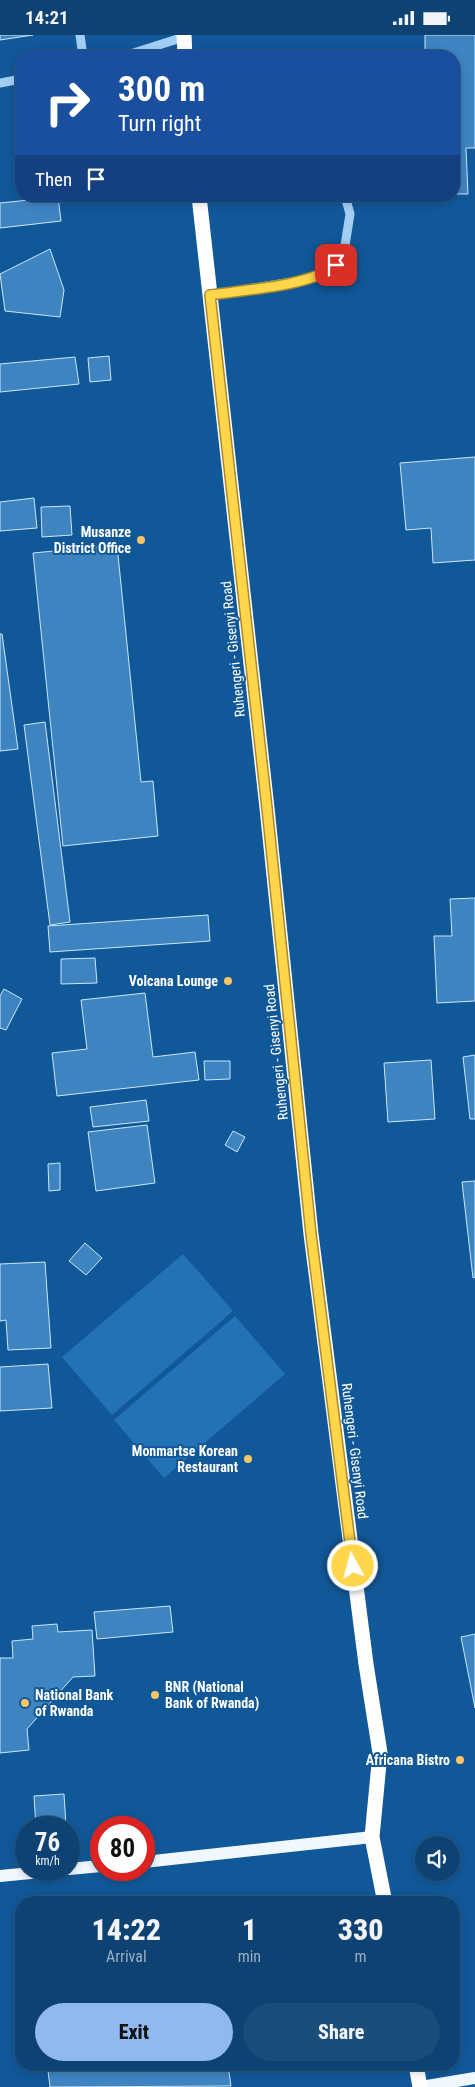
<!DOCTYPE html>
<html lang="en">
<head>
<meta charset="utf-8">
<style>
	body { margin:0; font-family:"Roboto Condensed",sans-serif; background:#1b4d7a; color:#f1f3f6; height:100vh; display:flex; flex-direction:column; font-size:19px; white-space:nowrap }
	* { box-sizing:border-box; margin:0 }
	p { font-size:16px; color:#9ab0c4 }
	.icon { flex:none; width:28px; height:28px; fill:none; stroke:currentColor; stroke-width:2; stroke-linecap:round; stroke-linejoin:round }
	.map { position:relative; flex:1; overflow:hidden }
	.details { position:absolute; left:15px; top:1861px; width:445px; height:175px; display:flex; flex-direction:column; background:#0d4272; border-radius:20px; box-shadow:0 2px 8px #0003,0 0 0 1px #2d5b84 }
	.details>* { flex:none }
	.banner { position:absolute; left:15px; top:15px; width:445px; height:152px; border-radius:20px; box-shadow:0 2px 8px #0003,0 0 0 1px #2d5b84; background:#1a4fa0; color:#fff; overflow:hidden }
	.fabs { position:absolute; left:415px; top:1801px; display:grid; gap:10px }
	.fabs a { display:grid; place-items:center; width:45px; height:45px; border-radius:50%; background:#0d4272; box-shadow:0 2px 8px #0003,0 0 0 1px #2d5b84; font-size:25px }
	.speed { position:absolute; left:15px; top:1781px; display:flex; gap:10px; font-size:25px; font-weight:700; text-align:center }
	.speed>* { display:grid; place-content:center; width:65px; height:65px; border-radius:50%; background:#0d4272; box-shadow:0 2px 8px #0003,0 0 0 1px #2d5b84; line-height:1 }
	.speed small { font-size:12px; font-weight:400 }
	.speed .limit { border:8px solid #d22; background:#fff; color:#111 }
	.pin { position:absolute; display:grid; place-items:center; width:42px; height:42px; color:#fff; margin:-21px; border-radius:10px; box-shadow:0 2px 8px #0006 }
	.me { position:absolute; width:55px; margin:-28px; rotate:353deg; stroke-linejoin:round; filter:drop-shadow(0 0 4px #0008) }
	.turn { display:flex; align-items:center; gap:18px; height:105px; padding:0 20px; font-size:22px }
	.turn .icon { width:65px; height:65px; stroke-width:2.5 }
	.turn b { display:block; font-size:35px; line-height:42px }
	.then { display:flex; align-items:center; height:48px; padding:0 20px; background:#0003; gap:10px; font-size:19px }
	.eta { display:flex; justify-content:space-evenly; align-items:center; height:85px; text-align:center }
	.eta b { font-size:30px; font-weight:800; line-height:35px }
	.action { display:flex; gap:10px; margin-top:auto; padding:10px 20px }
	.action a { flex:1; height:58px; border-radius:30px; background:#90b9f0; color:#111; font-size:20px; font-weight:800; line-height:58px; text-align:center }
	.action a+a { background:#1b4d7a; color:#f1f3f6 }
	.status { display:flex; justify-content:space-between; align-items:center; height:35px; padding:0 25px; background:#0d4272; direction:ltr }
	.status svg { height:14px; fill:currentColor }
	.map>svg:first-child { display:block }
</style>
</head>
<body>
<div class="status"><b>14:21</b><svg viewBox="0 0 49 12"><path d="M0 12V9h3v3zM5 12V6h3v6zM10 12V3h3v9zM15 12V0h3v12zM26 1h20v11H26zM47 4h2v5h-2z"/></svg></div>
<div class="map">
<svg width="475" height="2052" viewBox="0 0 475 2052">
	<rect width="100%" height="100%" fill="#115898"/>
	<path fill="#2472b6" d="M183,1219l50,57 -121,104 -50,-58z
		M235,1281l50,58 -121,104 -50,-58z"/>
	<path fill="#3e84c1" stroke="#cbe6fd" d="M0,0h33l-33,5z
		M425,0h50v113h-9l2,46h-14v-138h-29z
		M58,162l3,24 -61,7v-25z
		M50,214l14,41 -4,27 -55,-6 -5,-37z
		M109,321l2,24 -21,2 -2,-24z
		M75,322l4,27 -79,8v-28z
		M475,422v103l-42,3 -2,-35 -25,2 -6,-67z
		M34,463l3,30 -37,3v-29z
		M70,471l2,29 -30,2 -1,-30z
		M117,510l24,237 12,-1 5,55 -95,10 -30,-293z
		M0,599h2l16,115 -18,2z
		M45,687l25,200 -20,3 -26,-200z
		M475,863v103l-38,2 -3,-67h18l-2,-37z
		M208,880l2,26 -160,11 -2,-26z
		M95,923l2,25 -36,1v-25z
		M4,954l18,10 -16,31 -6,-2v-32z
		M145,958l8,64 42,-5 4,28 -142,16 -5,-43 35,-4 -6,-49z
		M475,1020v64h-5l-7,-62z
		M431,1025l4,59 -47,3 -4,-59z
		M204,1026h26v18l-25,1z
		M146,1065l3,21 -56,6 -3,-20z
		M147,1090l8,58 -59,8 -8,-59z
		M233,1096l12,6 -8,15 -12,-7z
		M60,1128v27l-11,1 -1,-27z
		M475,1146v96l-2,1 -11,-96z
		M85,1208l17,15 -16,17 -17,-14z
		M45,1227l6,86 -43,2 -2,-30 -6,1v-57z
		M48,1329l4,44 -52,3v-44z
		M170,1571l3,26 -76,7 -3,-27z
		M57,1589l1,8 34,-2 3,46 -22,1 -46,52 2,21 -29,3v-95h13l-1,-17 21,-2 -1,-13z
		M475,1599v74l-14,-71z
		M64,1759l2,32 -30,1 -2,-31z
		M95,2030h133l3,21 -181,1 -2,-16z"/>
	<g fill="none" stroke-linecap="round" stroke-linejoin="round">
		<path stroke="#a3cef4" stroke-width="9" d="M80,0l3,21
			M124,21l60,-19
			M0,48l21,-4
			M210,260l94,-15 24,-8 15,-14 7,-44 -5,-18"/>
		<path stroke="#eff7ff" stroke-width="12" d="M144,1827l228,-25
			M69,1834l32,-3
			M0,1841l61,-6
			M421,2052l54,-9"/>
		<path stroke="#fff" stroke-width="15" d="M184,0l1,21
			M199,161l68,612 44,426 55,430 14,89 -8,84 13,66
			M416,2030l4,22"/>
	</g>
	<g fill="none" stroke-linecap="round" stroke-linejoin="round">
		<g stroke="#a68a30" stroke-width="12">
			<path id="route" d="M336,230c-24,21 -93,25 -126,30l57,513 44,426 42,332"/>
		</g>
		<use href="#route" stroke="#ffd54a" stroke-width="9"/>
	</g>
	<g fill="#ffc565" stroke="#115898" stroke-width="2">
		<circle cx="141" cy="505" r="5"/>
		<circle cx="228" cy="946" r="5"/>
		<circle cx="248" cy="1424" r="5"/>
		<circle cx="155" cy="1660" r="5"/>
		<circle cx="25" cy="1668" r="5"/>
		<circle cx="460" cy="1725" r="5"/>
	</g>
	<g text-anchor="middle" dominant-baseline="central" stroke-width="4" stroke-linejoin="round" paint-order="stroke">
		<g font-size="14" font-weight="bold" fill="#fff" stroke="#115898" text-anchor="end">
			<text x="131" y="497">Musanze<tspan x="131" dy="16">District Office</tspan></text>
			<text x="218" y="946">Volcana Lounge</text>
			<text x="238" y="1416">Monmartse Korean<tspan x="238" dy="16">Restaurant</tspan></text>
			<text x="165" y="1652" text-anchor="start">BNR (National<tspan x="165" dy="16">Bank of Rwanda)</tspan></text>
			<text x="35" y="1660" text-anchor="start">National Bank<tspan x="35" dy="16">of Rwanda</tspan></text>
			<text x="450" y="1725">Africana Bistro</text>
		</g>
		<g font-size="14" fill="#fff" stroke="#115898">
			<text transform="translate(233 614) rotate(-96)">Ruhengeri - Gisenyi Road</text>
			<text transform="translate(276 1017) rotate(-96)">Ruhengeri - Gisenyi Road</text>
			<text transform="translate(355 1416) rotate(83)">Ruhengeri - Gisenyi Road</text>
		</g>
	</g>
</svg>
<div class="fabs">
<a><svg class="icon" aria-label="sound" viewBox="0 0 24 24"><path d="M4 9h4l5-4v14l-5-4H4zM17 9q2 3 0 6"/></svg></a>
</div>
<div class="speed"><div>76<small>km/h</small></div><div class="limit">80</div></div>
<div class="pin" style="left:336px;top:230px;background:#d93025"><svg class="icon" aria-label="arrive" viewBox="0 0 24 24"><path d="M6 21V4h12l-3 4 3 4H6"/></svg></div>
<svg class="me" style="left:353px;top:1531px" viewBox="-20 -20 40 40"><circle r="17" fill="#ffd54a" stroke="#fff" stroke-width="3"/><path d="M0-11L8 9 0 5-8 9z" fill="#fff"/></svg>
<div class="banner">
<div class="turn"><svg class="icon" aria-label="right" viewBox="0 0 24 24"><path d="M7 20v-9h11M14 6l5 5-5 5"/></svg><div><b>300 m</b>Turn right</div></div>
<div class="then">Then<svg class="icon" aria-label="arrive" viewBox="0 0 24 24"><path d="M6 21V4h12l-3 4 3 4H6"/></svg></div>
</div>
<section class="details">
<div class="eta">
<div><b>14:22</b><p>Arrival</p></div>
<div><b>1</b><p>min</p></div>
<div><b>330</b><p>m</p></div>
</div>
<div class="action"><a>Exit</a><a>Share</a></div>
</section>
</div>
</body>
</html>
